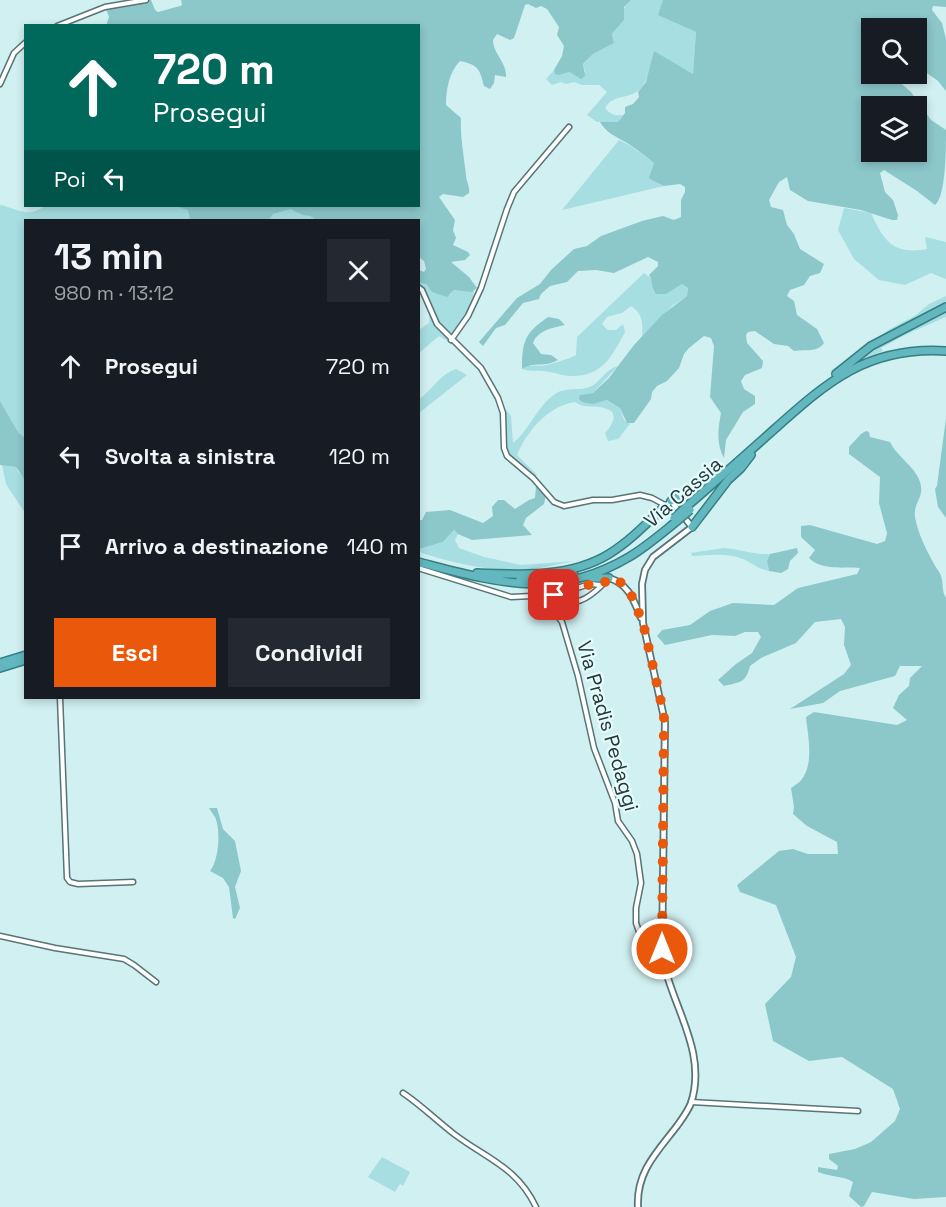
<!DOCTYPE html>
<html lang="it">
<head>
<meta charset="utf-8">
<style>
	body { margin:0; font-family:"Space Grotesk",sans-serif; background:#242831; color:#f1f3f6; height:100vh; display:flex; flex-direction:column; font-size:22px; white-space:nowrap }
	* { box-sizing:border-box; margin:0 }
	p { font-size:20px; color:#9ea1a6 }
	.icon { flex:none; width:33px; height:33px; fill:none; stroke:currentColor; stroke-width:2; stroke-linecap:round; stroke-linejoin:round }
	.map { position:relative; flex:1; overflow:hidden }
	.panel { position:absolute; left:24px; top:219px; width:396px; height:480px; display:flex; flex-direction:column; background:#171b24; border-radius:0px; box-shadow:0 3px 9px #0003 }
	.panel>* { flex:none }
	.banner { position:absolute; left:24px; top:24px; width:396px; height:183px; border-radius:0px; box-shadow:0 3px 9px #0003; background:#00695c; color:#fff; overflow:hidden }
	.buttons { position:absolute; left:861px; top:18px; display:grid; gap:12px }
	.buttons a { display:grid; place-items:center; width:66px; height:66px; border-radius:0px; background:#171b24; box-shadow:0 3px 9px #0003; font-size:30px }
	.pin { position:absolute; display:grid; place-items:center; width:51px; height:51px; color:#fff; margin:-26px; border-radius:12px; box-shadow:0 3px 9px #0006 }
	.me { position:absolute; width:66px; margin:-33px; rotate:0deg; stroke-linejoin:round; filter:drop-shadow(0 0 4px #0008) }
	.turn { display:flex; align-items:center; gap:21px; height:126px; padding:0 30px; font-size:27px }
	.turn .icon { width:78px; height:78px; stroke-width:2.5 }
	.turn b { display:block; font-size:42px; line-height:51px }
	.then { display:flex; align-items:center; height:57px; padding:0 30px; background:#0003; gap:12px; font-size:22px }
	.round { display:grid; place-items:center; flex:none; width:63px; height:63px; border-radius:0px; background:#242831 }
	.head { display:flex; align-items:center; justify-content:space-between; height:102px; padding:0 30px }
	h1 { font-size:36px; font-weight:700; line-height:45px }
	.cta { display:flex; gap:12px; margin-top:auto; padding:12px 30px }
	.cta a { flex:1; height:69px; border-radius:0px; background:#ea580c; color:#fff; font-size:24px; font-weight:700; line-height:69px; text-align:center }
	.cta a+a { background:#242831; color:#f1f3f6 }
	ul { padding:0; list-style:none }
	li { display:flex; align-items:center; gap:18px; height:90px; padding:0 30px }
	li div { flex:1 }
	li b { display:block; font-size:22px }
	li em { font-style:normal }
	.map>svg:first-child { display:block }
</style>
</head>
<body>
<div class="map">
<svg width="946" height="1207" viewBox="0 0 946 1207">
	<rect width="100%" height="100%" fill="#d1f0f2"/>
	<path fill="#a7dee1" d="M630,0h33l-4,15 37,17 -3,42 -39,-22c-3,11 -5,27 -13,36 -10,12 -27,5 -36,20 6,7 10,8 18,7l-5,7h-21l-10,-7 20,-23 -8,-7h-17l-8,-3 -8,2 -5,-2 -9,3 -6,-6 8,-9 1,4 14,-2 10,6 6,-7 -2,-6 10,-11 21,-11 -2,-9 12,-14 -1,-10z
		M619,140l12,6 23,17 -5,14 15,9 -102,24z
		M0,205c17,3 27,14 45,1h130l12,3 3,5v6h-164l-1,218 -7,-6 -18,-31z
		M286,208l24,8 6,4h-47l4,-6z
		M844,208l27,5c13,29 23,42 56,36l-2,-12 21,5v37l-15,-6 -26,12 -26,-5 -25,-21 -16,-29z
		M644,273l7,5 1,8 14,8 16,-10 6,4 -1,8 -15,10 -30,31c1,-14 1,-23 -11,-31l-9,7 -15,4 -5,7 6,6h8l7,-6 2,8c-14,26 -23,45 -56,44 -6,0 -12,-3 -19,-4 -10,-2 -18,0 -28,-3 9,-6 15,-2 25,-4 4,-1 25,-7 29,-10l1,-18z
		M419,282h5l4,5 22,8 4,-5 20,1c-2,17 -15,40 -28,49l-7,-4 -20,17v-23l10,-7c3,-15 -10,-27 -10,-41z
		M946,296v21l-39,17 -26,14 2,3 -54,21 61,-43 26,-14 13,-11z
		M618,366l-25,27 -13,2 12,9 15,-4 13,8 4,12 6,4 -12,15 -10,2 -3,-8c6,-6 15,-20 2,-24 -11,-5 -20,1 -32,-7 -27,4 -48,29 -58,53l20,20 -2,2 -26,-19 -4,-10v-39l6,7 2,27c16,-12 24,-37 42,-49 12,-8 25,-2 37,-8 10,-6 14,-17 26,-20z
		M456,369l11,6 -48,38v-16l2,1c11,-9 21,-25 35,-29z
		M2,465l14,2 2,5 6,4 1,37 -19,-29z
		M454,530l4,4 -3,6 4,8 25,9 37,8 54,-4c-14,2 -28,6 -42,8 -39,4 -78,-5 -114,-17v-3l24,-7z
		M724,548c16,1 30,7 46,6l-3,7 2,10c-13,-3 -12,-5 -22,-10 -16,-9 -37,-6 -55,-5l-1,-3z
		M382,1157l28,15 -7,14 -3,-2 -5,8 -27,-15z"/>
	<path fill="#8cc7ca" fill-rule="evenodd" d="M151,0l4,10 3,2 22,-6 2,-1 -1,-5h450l-7,7v13l-12,14 2,9 -21,11 -10,10 2,12 -4,3 -12,-7 -10,3 -4,-1 -1,-4 8,-14 2,-10 -7,-11 2,-8 -12,-18 -6,-3 -5,2 -8,-4 -3,1 -11,33 -4,2 -13,-6 -4,6c0,14 14,22 13,37l-11,-2 -1,8 -4,6 -6,-3c-4,-16 -5,-21 -24,-25 -11,11 -14,29 -14,44l15,13c-1,19 3,38 5,57 0,6 4,11 3,18l-6,4 -20,-3 -4,3 16,23 -2,10 3,8 -3,7 15,7 2,3 -5,5 -14,2 18,15 8,11 -5,4 -18,-2 -7,7 -15,-5 -6,-8 -7,-2v-12l5,2 2,-3 -2,-8 -5,-4 -1,-37h-102l-6,-4 -7,-1 -13,-6 -17,5 -4,6h-79l-2,-10 -13,-4h243v-180h-312l3,-9 -3,-8z
		M663,0h283v7l-13,-1 -1,4 10,13 4,16v52l-8,-10 -21,-15 -1,-38h-44v46h18l21,18 20,28 15,10c0,18 0,67 -11,75l-18,-14 -33,-21 -4,3 5,19 8,8 5,15 -1,5h-5l-31,-10 -53,-9 -18,-11 -3,-13 -8,5 -10,18 2,7 12,3 4,15 7,9 6,15 24,15 -4,9 -10,3 -6,9 -14,5 -3,6 7,5 3,14 20,14 7,14c-7,10 -19,6 -30,8l-6,-5 -14,-2 -19,-13 -7,1 -2,3 1,8 16,18 -1,7 -17,7 -4,6 3,8 11,7v8l-12,8 -17,28 -2,18c-8,-14 -6,-29 -3,-45l-11,-16 4,-51 -3,-8 -7,-2 -15,12 -5,6 -5,14 -12,13 -10,5 -5,6 -1,7 -17,24h-7l-7,-15 -13,-8 -14,4 -11,-2 -3,-3 1,-4 13,-2 16,-15 25,-33 28,-30 25,-19 1,-8 -6,-4 -16,10h-10l-4,-8 -1,-8 -2,-3 9,-9v-4l-10,-5 -34,16 -18,-3 -18,1 -11,11 -17,4 -9,8 -2,5 -16,4 -18,22 -9,3 -13,18 -4,-4 38,-44 23,-14 11,-14 23,-21 13,-3 14,-10 41,-15 21,-5 11,4 7,-3v-17l4,-8v-5l-5,-3 -16,2 -14,-7 -1,-2 5,-14c-8,-6 -18,-15 -27,-20 -10,-6 -21,-10 -27,-21h18l7,-9v-6l8,-3 6,-7 -1,-5 8,-10 8,-31 39,23 3,-42 -38,-17zM916,106v46h-44v-46z
		M548,317l11,2 6,6c-13,3 -27,5 -32,18l8,11 10,1 7,5c-13,8 -24,1 -36,9 0,-28 3,-36 26,-52z
		M0,401l18,31 7,6v42l-9,-13 -16,-2z
		M946,418v100l-8,-11 -3,-18 2,-3z
		M866,431l3,1 1,5 20,5c7,15 25,24 30,40 5,16 -7,20 -5,35 3,17 11,32 19,47 2,4 6,8 7,12 3,8 0,14 5,22v599l-32,2 -42,-7 -8,14 -3,1 -12,-11 4,-14c-8,-6 -24,-5 -35,-10v-5l19,3 1,-4 -9,-7v-5l26,-5 16,-7 24,-21 5,-12 -7,-20 -51,-32 -33,4 -36,-20 -8,-37 26,-27 5,-20 -20,-52 -36,-13 -3,-7 42,-34 14,-2 15,5h30l-1,-12 -30,-16 -14,-12 1,-7 -3,-19c3,-2 9,-6 11,-9 12,-16 6,-43 4,-62l8,-5 83,13 10,-5 -14,-12 6,-13 10,-9 1,-8 12,-12h-22l-5,10 -55,15 -17,12 -33,6 54,-35 7,-9 -7,-20 1,-18 -4,-8 -26,3 -19,21 -35,15 -11,8c-4,17 -10,16 -26,20l-6,-6 18,-16 16,-11 9,-16 -3,-5h-13l-10,4 -23,-1 -47,10 -8,-9 5,-6 28,-5 20,-14 23,-8 41,2 24,-17 59,-14 3,-6c-16,-1 -40,2 -51,-10l6,-8 -14,-13v-11l9,-1 67,19 8,-3 2,-8 -8,-30 1,-26 -31,-23v-7l12,-13z
		M536,486l10,9 -2,9 -18,14 -3,7 9,10 -60,5 -14,-6 -4,-4 -11,12 -24,7v-29h3l4,-8 24,-2 33,13 10,-7 -1,-9 6,-7h6l11,9 14,-9 6,-2z
		M797,548l1,5 -8,8 -2,8 -7,4 -12,-2 -2,-10 3,-7z
		M209,808h8l6,21 12,12 6,30 -6,16 5,21 -5,11 -2,-1 -4,-31 -6,-9 -13,-7c9,-11 11,-41 5,-54 -2,-3 -4,-6 -6,-9z"/>
	<g fill="none" stroke-linecap="round" stroke-linejoin="round">
		<g stroke="#587476" stroke-width="7">
			<path id="minor" d="M57,26l48,-19 41,-7
				M0,84l14,-31 12,-11
				M418,287l4,3 15,34 44,44 17,30 5,15 1,35 3,8 26,22 21,24 10,4 29,-6h19l28,-5 12,3 13,7
				M451,340l17,-24 13,-28 26,-79 7,-17 55,-65
				M418,568l93,29 43,-2 36,-11 11,1
				M608,579c-23,25 -31,25 -64,23l-5,5 5,5 12,2 6,8 16,54 16,72 21,55 3,18 14,20 5,13 4,29 -5,25v15l8,23 16,24 6,1
				M60,698l7,180 3,4 8,2 55,-2
				M0,936l55,12 69,11 10,6 22,17
				M403,1093c18,12 34,28 51,41 33,25 63,33 82,73
				M691,1102l167,9"/>
		</g>
		<g stroke="#587476" stroke-width="8">
			<path id="tertiary" d="M609,578c20,6 25,23 32,40
				M638,1207c-2,-35 19,-55 39,-81 5,-7 11,-15 14,-23 17,-52 -20,-98 -29,-147l3,-234 -22,-99 -1,-39 3,-14 8,-13 39,-30 -21,-26 -2,2"/>
		</g>
		<g stroke="#357f83" stroke-width="10">
			<path id="trunk" d="M836,374l35,-28 75,-39
				M671,501l52,-31
				M686,507c28,-24 56,-49 83,-73 56,-50 96,-88 177,-83
				M692,527l36,-47 13,-12 10,-13
				M418,562c78,20 137,39 211,-5 17,-10 33,-24 48,-36
				M477,573c44,2 93,5 132,-19 21,-13 38,-31 56,-48
				M591,578h18
				M520,579h27l27,-4
				M0,663l26,-8
				M0,668l26,-8"/>
		</g>
		<use href="#minor" stroke="#fff" stroke-width="4"/>
		<use href="#tertiary" stroke="#fff" stroke-width="4.5"/>
		<use href="#trunk" stroke="#62b8be" stroke-width="7"/>
		<g stroke="#357f83" stroke-width="10" stroke-linecap="butt">
			<path id="trunk-bridge" d="M674,518l12,-11
				M677,521l13,-11"/>
		</g>
		<use href="#trunk-bridge" stroke="#62b8be" stroke-width="7"/>
	</g>
	<g fill="none" stroke-linecap="round" stroke-linejoin="round">
		<path stroke="#ea580c" stroke-width="10" stroke-dasharray="0 18" d="M554,595l38,-11 10,1 7,-7 11,4 10,10 13,31 21,92 -2,234"/>
	</g>
	<g text-anchor="middle" dominant-baseline="central" stroke-width="4.5" stroke-linejoin="round" paint-order="stroke">
		<g font-size="20" fill="#2a3636" stroke="#e3fcfe">
			<text transform="translate(683 492) rotate(-41)">Via Cassia</text>
			<text transform="translate(608 726) rotate(74)">Via Pradis Pedaggi</text>
		</g>
	</g>
</svg>
<div class="buttons">
<a><svg class="icon" aria-label="search" viewBox="0 0 24 24"><circle cx="10" cy="10" r="6"/><path d="M15 15l6 6"/></svg></a>
<a><svg class="icon" aria-label="layers" viewBox="0 0 24 24"><path d="M12 4l9 5-9 5-9-5zM3 14l9 5 9-5"/></svg></a>
</div>
<div class="pin" style="left:554px;top:595px;background:#d93025"><svg class="icon" aria-label="arrive" viewBox="0 0 24 24"><path d="M6 21V4h12l-3 4 3 4H6"/></svg></div>
<svg class="me" style="left:662px;top:949px" viewBox="-20 -20 40 40"><circle r="17" fill="#ea580c" stroke="#fff" stroke-width="3"/><path d="M0-11L8 9 0 5-8 9z" fill="#fff"/></svg>
<div class="banner">
<div class="turn"><svg class="icon" aria-label="ahead" viewBox="0 0 24 24"><path d="M12 20V5M6 11l6-6 6 6"/></svg><div><b>720 m</b>Prosegui</div></div>
<div class="then">Poi<svg class="icon" aria-label="left" viewBox="0 0 24 24"><path d="M17 20v-9H6M10 6l-5 5 5 5"/></svg></div>
</div>
<section class="panel">
<div class="head"><div><h1>13 min</h1><p>980 m · 13:12</p></div><a class="round"><svg class="icon" aria-label="close" viewBox="0 0 24 24"><path d="M6 6l12 12M18 6L6 18"/></svg></a></div>
<ul>
<li><svg class="icon" aria-label="ahead" viewBox="0 0 24 24"><path d="M12 20V5M6 11l6-6 6 6"/></svg><div><b>Prosegui</b></div><em>720 m</em></li>
<li><svg class="icon" aria-label="left" viewBox="0 0 24 24"><path d="M17 20v-9H6M10 6l-5 5 5 5"/></svg><div><b>Svolta a sinistra</b></div><em>120 m</em></li>
<li><svg class="icon" aria-label="arrive" viewBox="0 0 24 24"><path d="M6 21V4h12l-3 4 3 4H6"/></svg><div><b>Arrivo a destinazione</b></div><em>140 m</em></li>
</ul>
<div class="cta"><a>Esci</a><a>Condividi</a></div>
</section>
</div>
</body>
</html>
